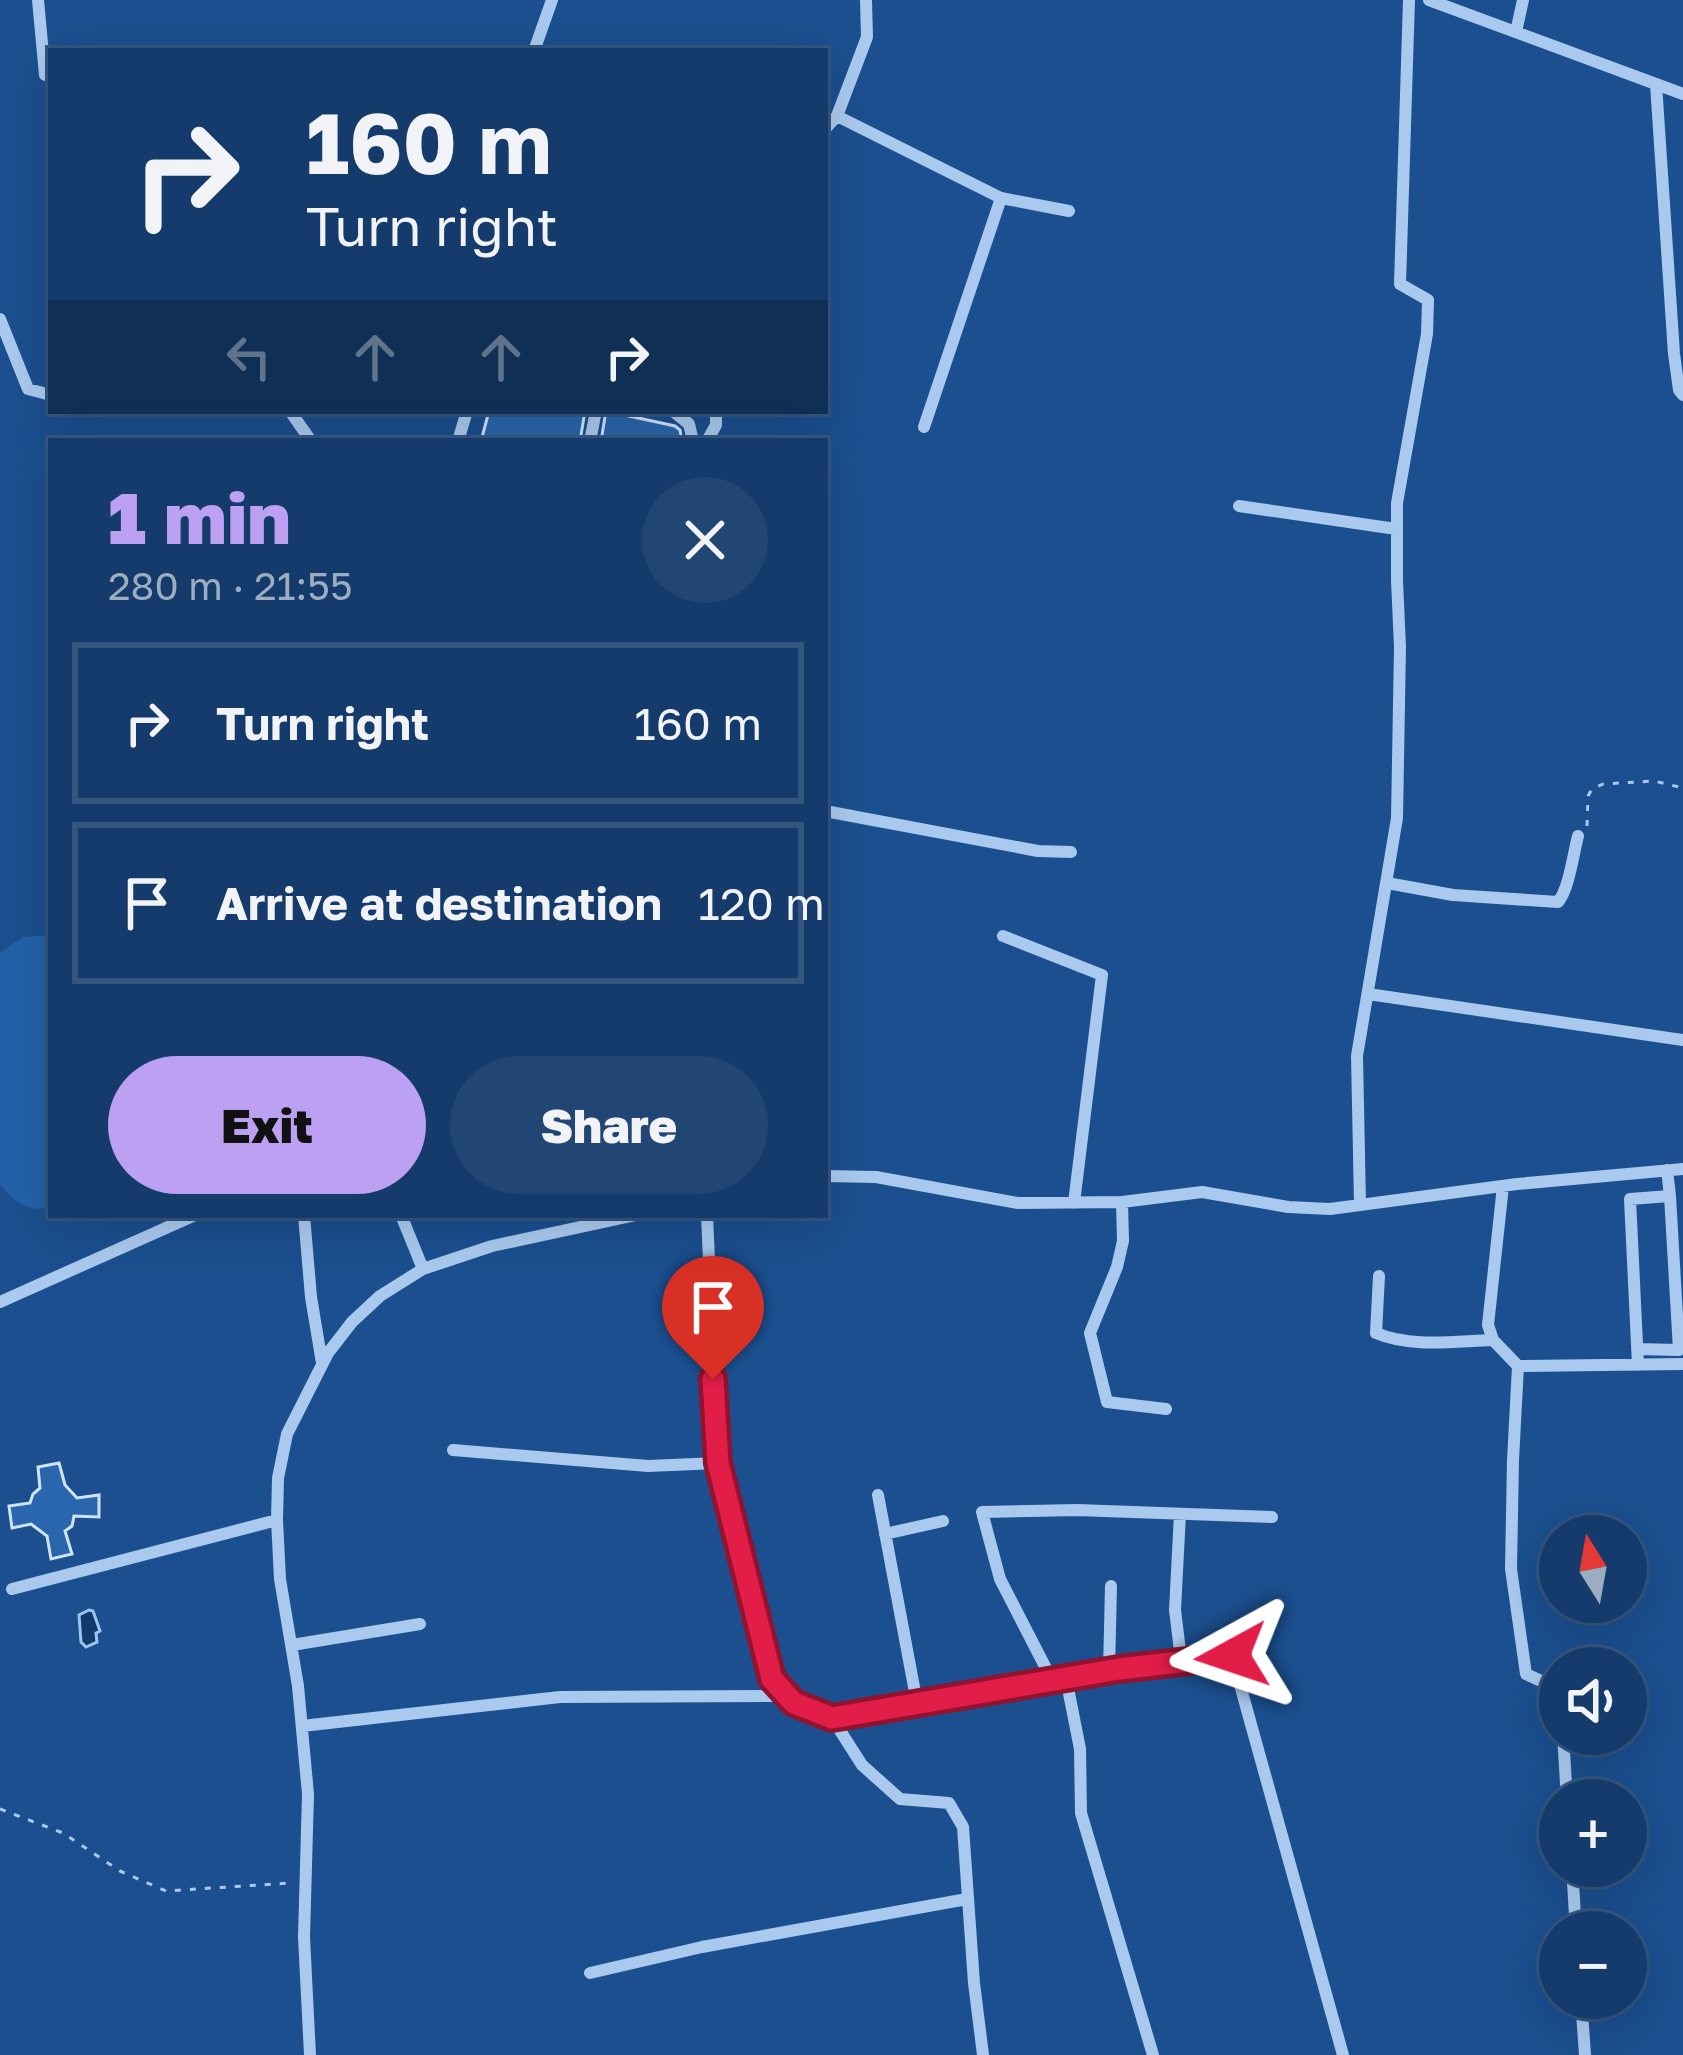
<!DOCTYPE html>
<html lang="en">
<head>
<meta charset="utf-8">
<style>
	body { margin:0; font-family:"Golos Text",sans-serif; background:#214673; color:#f1f3f6; height:100vh; display:flex; flex-direction:column; font-size:45px; white-space:nowrap }
	* { box-sizing:border-box; margin:0 }
	p { font-size:39px; color:#9dadc1 }
	.icon { flex:none; width:66px; height:66px; fill:none; stroke:currentColor; stroke-width:2; stroke-linecap:round; stroke-linejoin:round }
	.map { position:relative; flex:1; overflow:hidden }
	.panel { position:absolute; left:48px; top:438px; width:780px; height:780px; display:flex; flex-direction:column; background:#143b6b; border-radius:0px; box-shadow:0 12px 48px #0002,0 0 0 3px #33557e }
	.panel>* { flex:none }
	.guide { position:absolute; left:48px; top:48px; width:780px; height:366px; border-radius:0px; box-shadow:0 12px 48px #0002,0 0 0 3px #33557e; background:#143b6b; color:#f1f3f6; overflow:hidden }
	.needle { width:78px; rotate:349deg }
	.buttons { position:absolute; left:1539px; top:1515px; display:grid; gap:24px }
	.buttons a { display:grid; place-items:center; width:108px; height:108px; border-radius:50%; background:#143b6b; box-shadow:0 12px 48px #0002,0 0 0 3px #33557e; font-size:60px }
	.pin { position:absolute; display:grid; place-items:center; width:102px; height:102px; color:#fff; margin:-123px -51px; border-radius:50% 50% 50% 0; rotate:-45deg; box-shadow:0 0 12px #0007 }
	.pin .icon { rotate:45deg }
	.me { position:absolute; width:132px; margin:-66px; rotate:265deg; stroke-linejoin:round; filter:drop-shadow(0 0 9px #0008) }
	.turn { display:flex; align-items:center; gap:42px; height:252px; padding:0 60px; font-size:54px }
	.turn .icon { width:156px; height:156px; stroke-width:2.5 }
	.turn b { display:block; font-size:84px; line-height:102px }
	.lanes { display:flex; align-items:center; height:114px; padding:0 60px; background:#0003; justify-content:center; gap:60px; direction:ltr }
	.lanes .off { opacity:.35 }
	.round { display:grid; place-items:center; flex:none; width:126px; height:126px; border-radius:63px; background:#214673 }
	.headline { display:flex; align-items:center; justify-content:space-between; height:204px; padding:0 60px }
	h1 { font-size:72px; font-weight:800; line-height:90px; color:#bca0f2 }
	.cta { display:flex; gap:24px; margin-top:auto; padding:24px 60px }
	.cta a { flex:1; height:138px; border-radius:72px; background:#bca0f2; color:#111; font-size:48px; font-weight:800; line-height:138px; text-align:center }
	.cta a+a { background:#214673; color:#f1f3f6 }
	ul { padding:0; list-style:none }
	li { display:flex; align-items:center; gap:36px; height:162px; margin:0 24px 18px; padding:0 36px; border:6px solid #33557e; border-radius:0px }
	li div { flex:1 }
	li b { display:block; font-size:45px }
	li em { font-style:normal }
	.map>svg:first-child { display:block }
</style>
</head>
<body>
<div class="map">
<svg width="1683" height="2055" viewBox="0 0 1683 2055">
	<rect width="100%" height="100%" fill="#1b4f8f"/>
	<path fill="#2461a8" d="M51,935v272c-23,6 -38,-5 -51,-23v-231l23,-16z"/>
	<path fill="#123a6d" stroke="#9cc4f0" stroke-width="3" d="M89,1610l4,1 7,20 -4,2 1,9 -11,5 -5,-5 -2,-27z"/>
	<path fill="#2a66ad" stroke="#cfe3fa" stroke-width="3" d="M489,411h96l-5,30h-99z
		M606,411l69,15 5,4 2,11h-81z
		M59,1463l6,22 12,13 22,-3v22l-25,-1 -2,10 -7,5 7,23 -21,5 -4,-23 -16,-12 -19,4 -3,-22 21,-3 3,-9 7,-6 -2,-21z"/>
	<g fill="none" stroke-linecap="round" stroke-linejoin="round">
		<path stroke="#a9c9ee" stroke-width="3" stroke-dasharray="6 9" stroke-linecap="butt" d="M1587,826l1,-30 4,-7 11,-5 51,-3 29,7
			M0,1809l63,24 57,38 46,20 124,-8"/>
		<path stroke="#a9c9ee" stroke-width="12" d="M38,0l7,75
			M1429,0l254,94
			M1516,32l7,-32
			M534,51l18,-51
			M1656,84l18,270 5,36 4,5
			M837,116l164,82 68,13
			M825,129l12,-13 30,-79 -1,-37
			M0,319l28,70 23,6
			M290,411l21,30
			M673,411l16,13 4,17
			M924,427l77,-229
			M458,441l9,-30
			M590,441l6,-30
			M707,441l9,-16v-14
			M1239,506l157,23
			M825,811l213,40 33,1
			M1387,883l66,12 105,7c11,-13 15,-47 20,-66
			M1003,936l99,39 -28,228
			M1368,994l315,46
			M825,1176l51,1 142,26 104,-1 80,-10 86,15 42,2 187,-25 166,-15
			M1503,1186l-15,139 5,15 25,26 165,-2
			M1122,1202l1,39 -6,26 -27,66 17,69 59,7
			M1360,1204l-3,-148 40,-238 3,-171 -3,-66v-78l30,-169 1,-34 -28,-16 9,-284
			M304,1215l7,82 11,66
			M401,1215l22,54
			M707,1215l11,248 54,216 21,24 39,15 336,-57 64,-5 111,399
			M1379,1276l-3,57c35,15 79,8 117,7
			M0,1302l195,-87
			M1637,1349l42,1 -9,-154
			M1638,1365l-8,-166 40,-3 -3,-26
			M1518,1366l-5,94 -2,109 15,105 28,13 6,17
			M453,1450l195,16 70,-3
			M878,1495l39,208
			M1180,1514l-5,96 6,49
			M885,1534l58,-13
			M12,1589l265,-69
			M292,1645l128,-21
			M1109,1671l2,-85
			M1066,1678l14,71 1,64 72,242
			M1052,1680l-52,-101 -18,-67 95,-2 195,7
			M832,1718l30,47 38,34 49,4 14,24 11,156 9,72
			M302,1726l258,-29 227,-1
			M1563,1734l4,66
			M1572,1866l4,66
			M590,1973l112,-26 265,-48
			M1581,1998l4,57
			M310,2055l-6,-118 4,-143 -10,-108 -18,-107 -3,-59 1,-42 9,-44 41,-81 24,-31 28,-26 43,-27 69,-23 144,-31"/>
	</g>
	<g fill="none" stroke-linecap="round" stroke-linejoin="round">
		<g stroke="#92132f" stroke-width="30">
			<path id="route" d="M713,1379l5,84 54,216 22,24 38,15 287,-49 113,-13"/>
		</g>
		<use href="#route" stroke="#e11d48" stroke-width="21"/>
	</g>
</svg>
<div class="buttons">
<a><svg class="needle" viewBox="-14 -14 28 28"><path d="M0-13l5 13h-10z" fill="#e53935"/><path d="M0 13l5-13h-10z" fill="#9dadc1"/></svg></a>
<a><svg class="icon" aria-label="sound" viewBox="0 0 24 24"><path d="M4 9h4l5-4v14l-5-4H4zM17 9q2 3 0 6"/></svg></a>
<a>+</a>
<a>−</a>
</div>
<div class="pin" style="left:713px;top:1379px;background:#d93025"><svg class="icon" aria-label="arrive" viewBox="0 0 24 24"><path d="M6 21V4h12l-3 4 3 4H6"/></svg></div>
<svg class="me" style="left:1232px;top:1656px" viewBox="-20 -20 40 40"><path d="M0-17L14 15 0 8-14 15z" fill="#e11d48" stroke="#fff" stroke-width="4"/></svg>
<div class="guide">
<div class="turn"><svg class="icon" aria-label="right" viewBox="0 0 24 24"><path d="M7 20v-9h11M14 6l5 5-5 5"/></svg><div><b>160 m</b>Turn right</div></div>
<div class="lanes"><svg class="icon off" aria-label="left" viewBox="0 0 24 24"><path d="M17 20v-9H6M10 6l-5 5 5 5"/></svg><svg class="icon off" aria-label="ahead" viewBox="0 0 24 24"><path d="M12 20V5M6 11l6-6 6 6"/></svg><svg class="icon off" aria-label="ahead" viewBox="0 0 24 24"><path d="M12 20V5M6 11l6-6 6 6"/></svg><svg class="icon" aria-label="right" viewBox="0 0 24 24"><path d="M7 20v-9h11M14 6l5 5-5 5"/></svg></div>
</div>
<section class="panel">
<div class="headline"><div><h1>1 min</h1><p>280 m · 21:55</p></div><a class="round"><svg class="icon" aria-label="close" viewBox="0 0 24 24"><path d="M6 6l12 12M18 6L6 18"/></svg></a></div>
<ul>
<li><svg class="icon" aria-label="right" viewBox="0 0 24 24"><path d="M7 20v-9h11M14 6l5 5-5 5"/></svg><div><b>Turn right</b></div><em>160 m</em></li>
<li><svg class="icon" aria-label="arrive" viewBox="0 0 24 24"><path d="M6 21V4h12l-3 4 3 4H6"/></svg><div><b>Arrive at destination</b></div><em>120 m</em></li>
</ul>
<div class="cta"><a>Exit</a><a>Share</a></div>
</section>
</div>
</body>
</html>
